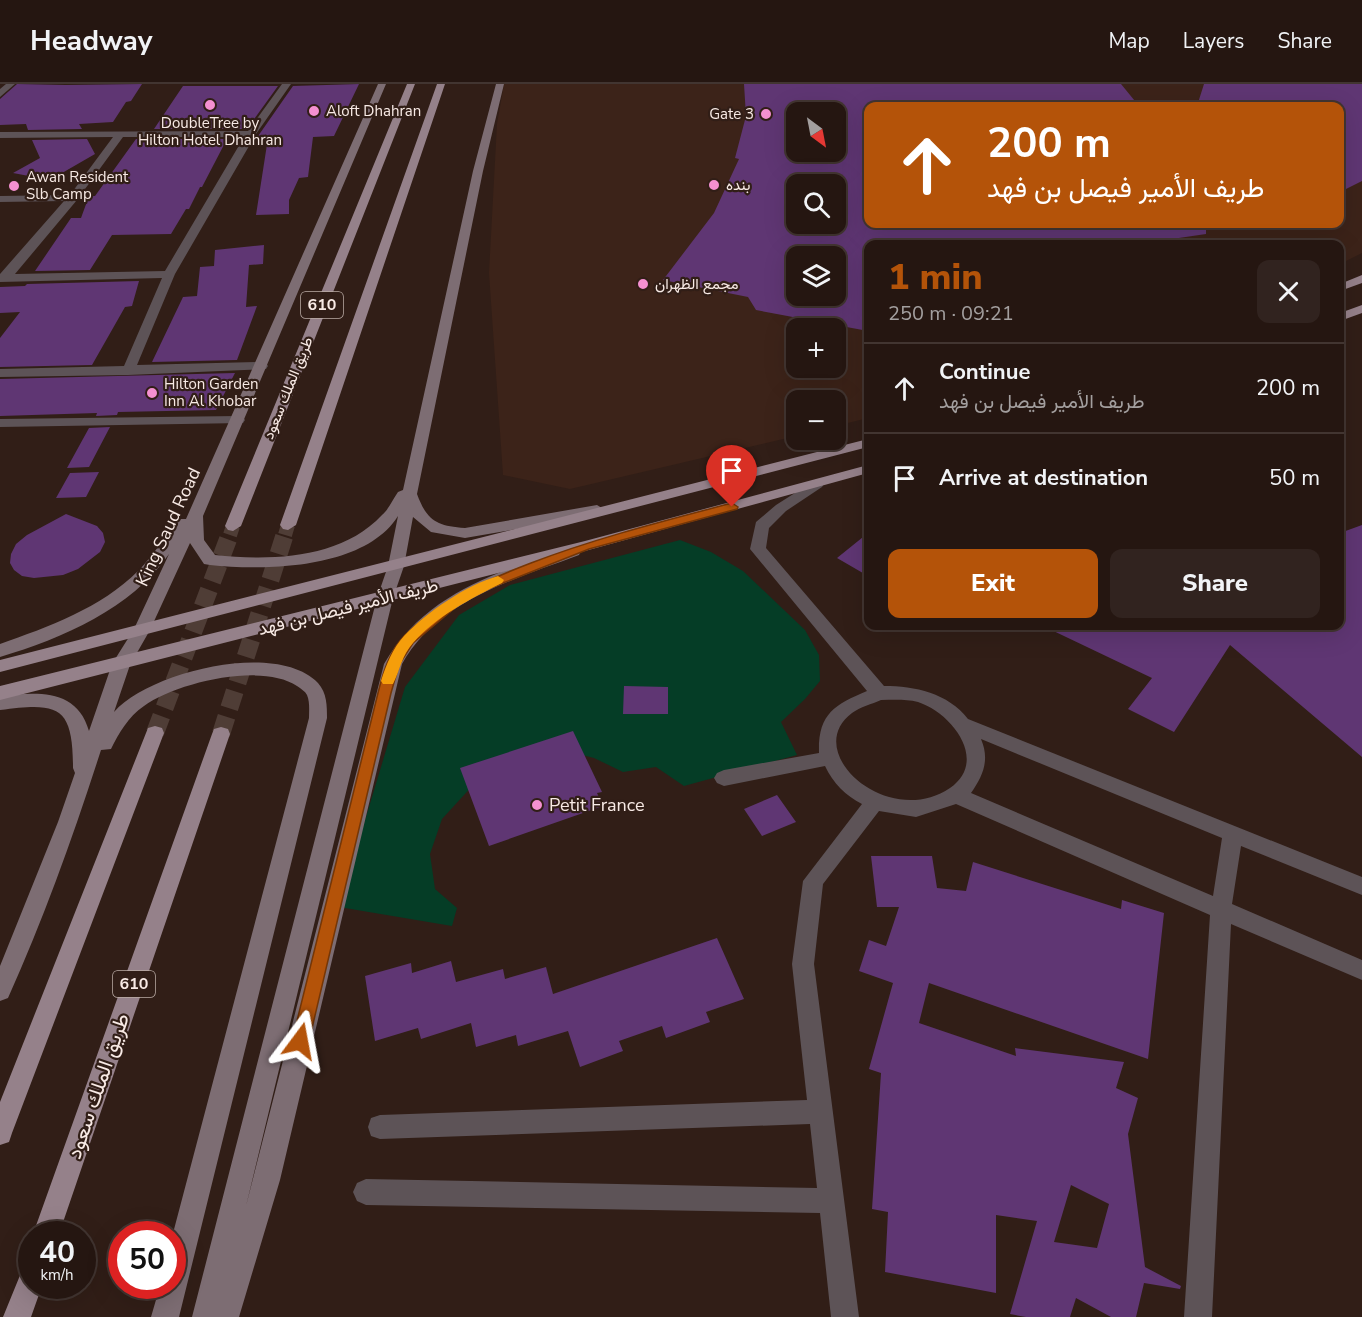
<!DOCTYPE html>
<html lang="en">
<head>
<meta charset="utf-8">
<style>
	body { margin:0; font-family:"Nunito Sans",Vazirmatn,sans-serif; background:#31231f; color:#f1f3f6; height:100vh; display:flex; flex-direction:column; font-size:22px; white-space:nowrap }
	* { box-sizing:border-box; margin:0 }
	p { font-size:20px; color:#a39f9f }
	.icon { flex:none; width:33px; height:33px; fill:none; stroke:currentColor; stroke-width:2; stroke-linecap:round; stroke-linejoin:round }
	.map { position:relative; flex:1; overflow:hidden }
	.side { position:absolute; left:864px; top:156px; width:480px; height:390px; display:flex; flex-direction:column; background:#251611; border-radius:12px; box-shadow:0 6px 24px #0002,0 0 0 2px #423531 }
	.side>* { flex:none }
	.top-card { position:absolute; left:864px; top:18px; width:480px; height:126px; border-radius:12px; box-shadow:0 6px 24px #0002,0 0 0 2px #423531; background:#b45309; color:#fff; overflow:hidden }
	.needle { width:39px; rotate:148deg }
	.buttons { position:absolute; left:786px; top:18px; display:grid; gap:12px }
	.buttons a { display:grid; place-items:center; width:60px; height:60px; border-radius:12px; background:#251611; box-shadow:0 6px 24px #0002,0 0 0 2px #423531; font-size:30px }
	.speed { position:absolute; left:18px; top:1137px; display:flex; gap:12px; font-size:30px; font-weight:700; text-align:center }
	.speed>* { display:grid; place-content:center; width:78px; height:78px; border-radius:50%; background:#251611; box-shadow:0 6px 24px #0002,0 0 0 2px #423531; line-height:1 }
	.speed small { font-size:15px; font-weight:400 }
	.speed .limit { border:9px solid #d22; background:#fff; color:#111 }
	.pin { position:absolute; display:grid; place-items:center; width:51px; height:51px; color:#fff; margin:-62px -26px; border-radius:50% 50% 50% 0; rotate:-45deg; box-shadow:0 0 6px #0007 }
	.pin .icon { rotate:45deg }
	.me { position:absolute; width:66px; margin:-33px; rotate:13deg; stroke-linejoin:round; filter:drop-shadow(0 0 4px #0008) }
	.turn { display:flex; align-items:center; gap:21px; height:126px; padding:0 24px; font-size:27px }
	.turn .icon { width:78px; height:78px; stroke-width:2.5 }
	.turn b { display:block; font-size:42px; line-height:51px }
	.round { display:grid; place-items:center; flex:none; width:63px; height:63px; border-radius:12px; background:#31231f }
	.headline { display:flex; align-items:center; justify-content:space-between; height:102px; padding:0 24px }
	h1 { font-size:36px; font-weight:800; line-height:45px; color:#b45309 }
	.cta { display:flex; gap:12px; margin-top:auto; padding:12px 24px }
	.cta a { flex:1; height:69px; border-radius:12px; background:#b45309; color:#fff; font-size:24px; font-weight:800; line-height:69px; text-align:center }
	.cta a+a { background:#31231f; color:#f1f3f6 }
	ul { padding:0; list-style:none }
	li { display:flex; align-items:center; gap:18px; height:90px; padding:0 24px; border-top:2px solid #423531 }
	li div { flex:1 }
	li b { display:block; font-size:22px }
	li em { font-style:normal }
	header { display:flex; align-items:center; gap:36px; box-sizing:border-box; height:84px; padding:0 30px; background:#251611; border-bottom:2px solid #423531 }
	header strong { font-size:28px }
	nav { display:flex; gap:33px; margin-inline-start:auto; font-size:21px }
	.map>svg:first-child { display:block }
</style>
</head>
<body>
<header>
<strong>Headway</strong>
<nav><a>Map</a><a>Layers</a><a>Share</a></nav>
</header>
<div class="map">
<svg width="1362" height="1233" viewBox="0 0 1362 1233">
	<rect width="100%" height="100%" fill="#311e17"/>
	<path fill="#3c2319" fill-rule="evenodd" d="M504,0h858v169l-22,11v-20h-472v174l-32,8v-26h-40v36l-226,53 -67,-14 -14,-202 8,-149zM868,22h472v118h-472zM796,28h40v40h-40zM796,100h40v40h-40zM796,172h40v40h-40zM796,244h40v40h-40z"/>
	<path fill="#053d26" d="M680,456l31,12 32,19 62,59 14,25 1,26 -15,18 -24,23 16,33 -113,31 -28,-19 -33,5 -29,-14 -28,-7 -91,32 -33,36 -12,35 5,35 22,19 -5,18 -113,-19 66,-220 54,-72 51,-30z"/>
	<path fill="#5f3673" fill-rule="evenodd" d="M17,0l49,1 76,-1 -11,17 -5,1 -13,20 -34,2 3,5 -54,1 -2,-6 -26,1v-26z
		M359,0l-25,52 -21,1 -5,40 -9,1 -10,22v14l-33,1 12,-77 -12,1 37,-53z
		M744,0h377l18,22h-271v118h338v10l-68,10h-270v87l-112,-21 -8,-13 -85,-17 51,-67 25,-54 -4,-1 11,-42zM796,28h40v40h-40zM796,100h40v40h-40zM796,172h40v40h-40z
		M1204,0h158v97l-22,11v-86h-143z
		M183,2h95l-31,43h-93z
		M87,55l8,15 -45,26 -37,-7 27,-15 -8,-18z
		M136,55h94h-3l-25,48h-2l-11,22h-3l-15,25 -59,1 -22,35 -55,1 36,-53h10l8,-22h6z
		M264,161l-1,19 -14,1 -3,42 11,-1 -20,54 -85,2 31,-65 14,-1 3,-29 14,-1 1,-16z
		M139,197l-7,25 -7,1 -33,58 -92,2v-29l20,-26 -20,1v-26l25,-1 2,-2z
		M235,289l-19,37 -98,2 -1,3 -21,1 1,-3 -97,3v-37z
		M110,343l-21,40 -22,1 22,-40z
		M99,388l-13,25 -30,1 14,-25z
		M66,430l31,12 6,7 2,9 -5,10 -22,17 -15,6 -29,3 -12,-2 -8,-6 -4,-7 1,-9 5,-10 11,-9z
		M1362,441v232l-132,-112 -56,87 -46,-23 24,-31 -109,-52h297v-93z
		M868,449v43l-31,-18z
		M624,602l44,1v27h-45z
		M573,647l29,61 -5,1 6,13 -114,40 -29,-78z
		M777,711l19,27 -34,14 -18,-27z
		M871,772h61l5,32 29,3 7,-29 148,47 1,-9 42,13 -16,146 -219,-76 -10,40 97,33 -1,-8 109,14 -8,26 22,10 -10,36 17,133 36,19 -1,3 -36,-6 -8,34h-25l-35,-19 -6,19h-44l-16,-3 27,-93 -41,-6v78l-111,-21 3,-60 -16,-3 9,-136 -12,-4 24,-86 -34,-12 10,-31 17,6 13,-39h-22zM1071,1101l38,19 -12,44 -43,-6z
		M717,854l27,61 -38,13 4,10 -44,16 -4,-12 -43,15 4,10 -43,16 -12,-36 -50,15 -2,-11 -40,12 -5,-24 -50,16 -3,-11 -43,13 -10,-65 46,-13 1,10 39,-12 5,21 47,-13 2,10 41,-12 7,27z"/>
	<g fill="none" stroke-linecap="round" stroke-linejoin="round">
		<path stroke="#4f3d36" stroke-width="14" stroke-dasharray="14 7" stroke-linecap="butt" d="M230,451l3,-9
			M285,451l3,-10"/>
		<path stroke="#4f3d36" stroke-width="18" stroke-dasharray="18 9" stroke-linecap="butt" d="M155,649l75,-199
			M221,650l64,-200"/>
		<path fill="#5d5357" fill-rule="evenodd" d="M6,0h9l-15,13v-8z
			M282,0h9l-35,50 -81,140 -38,91 124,-3 5,1 2,3 -2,3 -138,6 -128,2v-8l124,-3 38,-88 -162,4v-8l64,-73 -64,1v-6l70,-1 43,-58 -113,1v-6l248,-1zM123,53h121l-79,134 -150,3 62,-74z
			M238,332l5,1 2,3 -2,3 -243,4v-8z
			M817,395l5,2 2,3 -2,3 -36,24 -17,17 -3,20 118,138c31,0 64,7 84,33l394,158v18l-121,-49 -9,58 130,56v20l-131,-56 -19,393h-28l26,-402 -254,-111 -40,13 -37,-6 -56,73 -9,80 45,353h-28l-11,-104 -454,-8 -9,-4 -4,-9 4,-9 9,-4 451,9 -7,-64 -430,15 -9,-3 -3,-9 3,-9 9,-3 427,-15 -15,-136 11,-83 59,-77c-16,-8 -29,-21 -37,-38l-101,20 -7,-3 -3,-5 3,-5 7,-3 95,-17c-1,-39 15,-48 48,-62l-117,-142 6,-27 20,-17zM881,616c12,0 25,-1 37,2 34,11 71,59 32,86 -62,42 -150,-36 -98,-75 8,-6 20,-9 29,-13zM981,655l241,99 -9,58 -242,-103c12,-17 19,-33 10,-54z"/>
		<path fill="#7d6d73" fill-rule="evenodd" d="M378,0h8l-183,432 1,24 11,15c56,6 126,4 167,-40 7,-6 11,-16 16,-23l5,-2 70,-319 23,-87h8l-21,87 -66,323c10,27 20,32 48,34l132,-23 8,5 -8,5 -132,23 -34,-6 -18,-15 -9,49 -11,32 -147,608 138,-542c41,-71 111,-90 183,-117h12l2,4 -2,4c-64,24 -141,45 -177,109l-122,516 -41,137h-47l185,-719 11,-32 10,-50c-33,53 -133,55 -188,49l-6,-1 -14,-21 -40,87 -20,35 -16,47c35,-40 163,-72 204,-29 9,10 9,23 9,35l-148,599h-28l9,-31h12v-49l137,-519c0,-7 1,-16 -2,-23 -2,-4 -6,-6 -10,-9 -35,-24 -121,-3 -153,20 -16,11 -25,27 -33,43l-10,1c-27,84 -57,168 -93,248l-8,3v-35l58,-144 17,-49 -2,-5c0,-62 -14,-66 -73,-58v-14c37,-4 77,-8 89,35l23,-67 22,-35 35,-75c-38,55 -106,84 -169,103v-13c48,-17 101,-36 138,-73 15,-15 27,-34 39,-52h9z"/>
		<path fill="#95818a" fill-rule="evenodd" d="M407,0h8l-174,442 -8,5 -5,-1 -3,-4z
			M437,0h8l-149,441 -8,5 -5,-1 -3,-4z
			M1362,191v8l-22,8v-7z
			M1362,221v8l-22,8v-8z
			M868,355v8l-868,225v-12z
			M868,381v8l-283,78 -585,149v-14l585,-145z
			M155,642l7,2 2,5 -152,400 -3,9 -9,3v-43l146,-369 2,-5z
			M221,643l7,2 2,5 -171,500h-26l179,-500 2,-5z
			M32,1180v22h10l-11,31h-28l20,-49z"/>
	</g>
	<path fill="#b45309" stroke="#753606" stroke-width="1.5" d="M732,419l6,4 -1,2 -148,40 -101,40 -26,13 -49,41 -14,22 -8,28 -82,348 -2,6 -7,3 -6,-3 -2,-6 86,-348c5,-20 11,-42 27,-58 36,-35 79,-54 126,-72 65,-25 133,-42 201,-60z"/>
	<path fill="#f59e0b" d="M498,492l6,4 -2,3c-32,16 -65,33 -89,60 -11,12 -13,27 -20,41h-10l-2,-3c5,-16 12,-33 23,-45 23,-24 62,-51 94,-60z"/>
	<g fill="#f590d1" stroke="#311e17" stroke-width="2">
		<circle cx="210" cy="21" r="6"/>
		<circle cx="314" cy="27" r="6"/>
		<circle cx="766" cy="30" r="6"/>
		<circle cx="714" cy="101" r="6"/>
		<circle cx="14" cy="102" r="6"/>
		<circle cx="643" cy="200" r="6"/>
		<circle cx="152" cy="309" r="6"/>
		<circle cx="537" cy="721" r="6"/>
	</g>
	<g text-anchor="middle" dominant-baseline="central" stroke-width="4.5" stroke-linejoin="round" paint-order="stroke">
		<g font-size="15" fill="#f8eae5" stroke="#311e17" text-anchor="start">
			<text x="326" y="27">Aloft Dhahran</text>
			<text x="754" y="30" text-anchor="end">Gate 3</text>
			<text x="210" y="39" text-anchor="middle">DoubleTree by<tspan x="210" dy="17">Hilton Hotel Dhahran</tspan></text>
			<text x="26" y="93">Awan Resident<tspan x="26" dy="17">Slb Camp</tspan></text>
			<text x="726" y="101">بنده</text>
			<text x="655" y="200">مجمع الظهران</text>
			<text x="164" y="300">Hilton Garden<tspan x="164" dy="17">Inn Al Khobar</tspan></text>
		</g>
		<g font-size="15" fill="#f8eae5" stroke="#311e17">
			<text transform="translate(288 304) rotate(-68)">طريق الملك سعود</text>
		</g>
		<g fill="#311e17" stroke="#bcada7" stroke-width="1.5">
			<rect x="301" y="208" width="42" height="26" rx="4.5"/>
			<rect x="113" y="887" width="42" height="26" rx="4.5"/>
		</g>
		<g font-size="16" font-weight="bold" fill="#f8eae5">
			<text x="322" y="221">610</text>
			<text x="134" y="900">610</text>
		</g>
		<g font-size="18" fill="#f8eae5" stroke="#311e17">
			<text transform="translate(168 443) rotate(-65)">King Saud Road</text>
			<text transform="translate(348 523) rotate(-14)">طريف الأمير فيصل بن فهد</text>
		</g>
		<g font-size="18" fill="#f8eae5" stroke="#311e17" text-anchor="start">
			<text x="549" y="721">Petit France</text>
		</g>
		<g font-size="21" fill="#f8eae5" stroke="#311e17">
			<text transform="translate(98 1002) rotate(-71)">طريق الملك سعود</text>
		</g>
	</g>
</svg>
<div class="buttons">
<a><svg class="needle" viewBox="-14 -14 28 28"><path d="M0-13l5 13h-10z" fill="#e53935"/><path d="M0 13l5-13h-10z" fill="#a39f9f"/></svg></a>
<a><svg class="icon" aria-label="search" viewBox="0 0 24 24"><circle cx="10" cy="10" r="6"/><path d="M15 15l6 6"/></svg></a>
<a><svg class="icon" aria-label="layers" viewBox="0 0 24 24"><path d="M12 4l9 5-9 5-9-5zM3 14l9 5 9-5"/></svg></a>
<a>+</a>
<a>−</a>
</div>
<div class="speed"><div>40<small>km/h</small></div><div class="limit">50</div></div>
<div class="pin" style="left:732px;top:423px;background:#d93025"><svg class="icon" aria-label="arrive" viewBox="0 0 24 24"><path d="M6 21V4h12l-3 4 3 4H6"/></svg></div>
<svg class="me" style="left:300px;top:957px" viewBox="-20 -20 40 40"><path d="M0-17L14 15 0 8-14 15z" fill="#b45309" stroke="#fff" stroke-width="4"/></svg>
<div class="top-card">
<div class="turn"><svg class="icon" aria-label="ahead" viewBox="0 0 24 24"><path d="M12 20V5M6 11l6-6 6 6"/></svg><div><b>200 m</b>طريف الأمير فيصل بن فهد</div></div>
</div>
<section class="side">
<div class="headline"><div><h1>1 min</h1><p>250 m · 09:21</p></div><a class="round"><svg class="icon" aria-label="close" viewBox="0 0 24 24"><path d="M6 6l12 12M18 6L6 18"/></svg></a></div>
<ul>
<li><svg class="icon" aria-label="ahead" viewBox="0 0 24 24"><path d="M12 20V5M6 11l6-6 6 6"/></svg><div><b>Continue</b><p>طريف الأمير فيصل بن فهد</p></div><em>200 m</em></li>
<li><svg class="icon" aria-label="arrive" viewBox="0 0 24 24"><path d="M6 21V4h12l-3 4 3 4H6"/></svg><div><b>Arrive at destination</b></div><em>50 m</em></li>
</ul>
<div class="cta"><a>Exit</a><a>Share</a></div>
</section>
</div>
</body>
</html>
